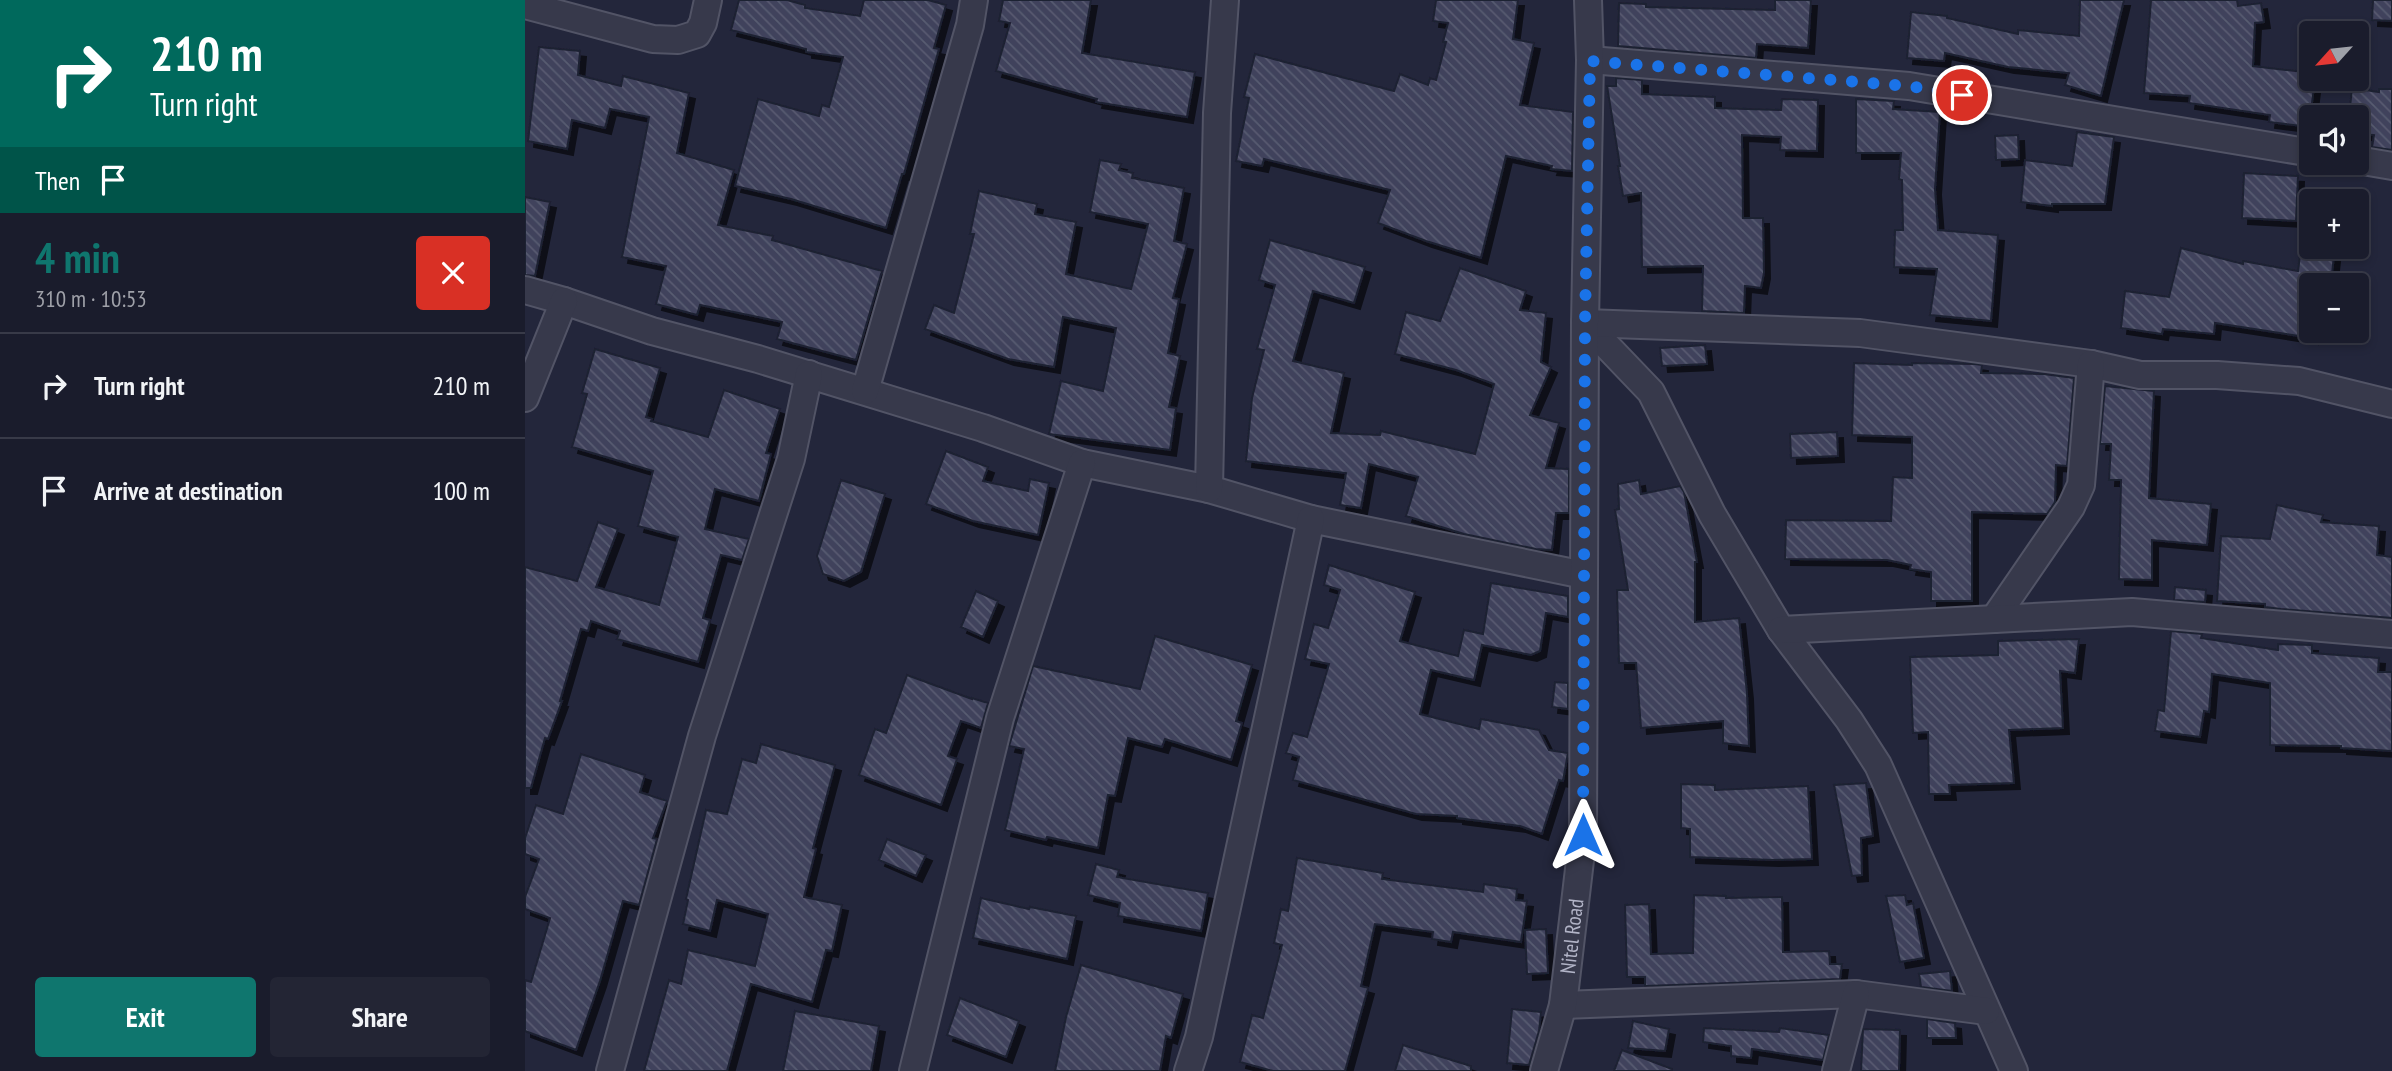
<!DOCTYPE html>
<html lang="en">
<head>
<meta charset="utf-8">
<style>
	body { margin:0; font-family:"PT Sans Narrow",sans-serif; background:#232534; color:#f1f3f6; height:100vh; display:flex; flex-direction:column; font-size:26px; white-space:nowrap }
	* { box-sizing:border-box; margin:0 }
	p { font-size:23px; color:#9fa1a9 }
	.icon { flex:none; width:38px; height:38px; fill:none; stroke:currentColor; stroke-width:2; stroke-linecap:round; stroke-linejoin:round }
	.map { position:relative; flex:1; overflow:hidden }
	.side { display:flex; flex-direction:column; background:#1a1c2c; width:525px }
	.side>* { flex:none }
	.top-card { background:#00695c; color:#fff; overflow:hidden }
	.needle { width:46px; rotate:243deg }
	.fabs { position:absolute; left:1774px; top:21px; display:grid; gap:14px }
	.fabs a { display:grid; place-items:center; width:70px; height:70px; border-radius:7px; background:#1a1c2c; box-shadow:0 4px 10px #0003,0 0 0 2px #383a48; font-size:35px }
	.pin { position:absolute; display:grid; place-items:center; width:60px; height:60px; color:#fff; margin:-30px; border:4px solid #fff; border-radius:50%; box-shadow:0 2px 7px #0007 }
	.me { position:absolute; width:77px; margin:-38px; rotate:0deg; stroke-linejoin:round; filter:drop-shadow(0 0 5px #0008) }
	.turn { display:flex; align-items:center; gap:24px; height:147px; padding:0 35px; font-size:32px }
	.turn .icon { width:91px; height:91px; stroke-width:2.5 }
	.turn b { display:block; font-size:49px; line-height:60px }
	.then { display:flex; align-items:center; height:66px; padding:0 35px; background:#0003; gap:14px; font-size:26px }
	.round { display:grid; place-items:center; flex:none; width:74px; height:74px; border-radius:7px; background:#232534 }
	.head { display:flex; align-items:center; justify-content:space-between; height:119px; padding:0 35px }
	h1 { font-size:42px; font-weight:800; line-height:52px; color:#0f766e }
	.action { display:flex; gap:14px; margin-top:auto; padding:14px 35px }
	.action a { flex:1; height:80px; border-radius:7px; background:#0f766e; color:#fff; font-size:28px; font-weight:800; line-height:80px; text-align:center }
	.action a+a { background:#232534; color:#f1f3f6 }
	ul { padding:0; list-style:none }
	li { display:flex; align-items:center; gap:21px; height:105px; padding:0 35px; border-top:2px solid #383a48 }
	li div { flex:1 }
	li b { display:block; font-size:26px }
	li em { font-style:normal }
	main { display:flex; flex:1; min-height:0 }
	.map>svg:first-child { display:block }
</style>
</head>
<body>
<main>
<section class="side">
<div class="top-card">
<div class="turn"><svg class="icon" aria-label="right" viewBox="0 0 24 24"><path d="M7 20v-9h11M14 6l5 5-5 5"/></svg><div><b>210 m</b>Turn right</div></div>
<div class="then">Then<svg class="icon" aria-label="arrive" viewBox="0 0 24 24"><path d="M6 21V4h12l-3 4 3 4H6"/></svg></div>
</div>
<div class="head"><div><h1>4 min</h1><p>310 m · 10:53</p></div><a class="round" style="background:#d93025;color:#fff"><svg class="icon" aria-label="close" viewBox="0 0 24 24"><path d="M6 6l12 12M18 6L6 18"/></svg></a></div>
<ul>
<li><svg class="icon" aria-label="right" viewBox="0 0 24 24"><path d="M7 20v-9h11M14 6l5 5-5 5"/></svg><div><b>Turn right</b></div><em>210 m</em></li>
<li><svg class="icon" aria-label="arrive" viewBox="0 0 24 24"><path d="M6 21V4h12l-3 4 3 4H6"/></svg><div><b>Arrive at destination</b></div><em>100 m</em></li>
</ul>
<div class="action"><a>Exit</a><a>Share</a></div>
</section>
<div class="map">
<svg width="1867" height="1071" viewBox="0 0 1867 1071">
	<defs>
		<pattern id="building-back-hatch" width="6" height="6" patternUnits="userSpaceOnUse" patternTransform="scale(1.75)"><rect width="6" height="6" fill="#3f425b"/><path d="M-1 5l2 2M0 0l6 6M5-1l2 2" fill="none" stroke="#585b71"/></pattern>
		<filter id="shadow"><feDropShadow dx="6" dy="6" stdDeviation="0" flood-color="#0009"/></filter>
	</defs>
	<rect width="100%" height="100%" fill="#23263b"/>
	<path fill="url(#building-back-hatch)" stroke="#1e2032" stroke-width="2" filter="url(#shadow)" d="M214,0h48l18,5v3l55,8 4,-16h64l18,5 -12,43 5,1 -35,125h-2l-16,54 -95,-29 -56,-13 23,-87 61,17 3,-11 7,2 14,-50 -37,-5v-3l-75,-19z
		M478,0h88l-9,53 113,19 -8,45 -91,-15 1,-3 -101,-28 14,-48 -11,-2z
		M911,0h82l-5,39 21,4 -14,62 53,7 -1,59 -21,-2 1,-3 -46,-10 -25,102 -55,-17 -48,-18 12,-33 -126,-31 -2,7 -26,-5 13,-63 -5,-1 11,-43 139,37 6,-17 28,11 2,-7 6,2 10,-38h-3l5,-19 -15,-2z
		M1250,0h36l-3,48 -51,-4 -1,14 -138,-12 1,-43 27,1v3l129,3z
		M1555,0h44l-23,96 -36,-11 4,-12 -61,-6 -63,-14 -1,8 -37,-3 4,-46 36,4v2l71,16v-4l61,6z
		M1626,0h86l1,6 23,-3 3,19 -9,1 -2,43 59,7v6h3l-6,48 -40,-5 1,-7 -81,-12 1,-7 -46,-3z
		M1848,0h19v21l-20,-1z
		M14,47l41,4 -2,24 43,11 2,-10 66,17 -12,60 57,17 -16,55 55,11 -1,4 110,31 -26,89 -79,-21 5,-17 -82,-17 -3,10 -41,-11 10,-38 -44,-9 27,-140 -39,-8 -5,19 -33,-8 -5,29 -39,-8z
		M1091,78l26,2v14l73,3v11l66,2 1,-11 36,1 -1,51 -37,-1 1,-13 -39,-2 1,83h20l1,55 -3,15 -16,-2 -1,27 -42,-2 1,-45 -61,1 -1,-74 -18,3 -5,-30h2l-13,-80h9z
		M1827,88l27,4v-3h13v61l-20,-3 2,-12 -17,-2v-16h-8z
		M1331,99l38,2 -1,8 47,3 -5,77 3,41 60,5 -7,86 -61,-6 7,-46 -43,-2 1,-37h8l-1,-50 -3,-1 2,-26h-45z
		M1552,132l37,5 -9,67h-53v2l-31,-4 4,-42 47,6z
		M1493,135l1,24 -23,1 -1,-24z
		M575,160l21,4 -2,6 14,3 -1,5 52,10 -10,53 13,3 -14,54 6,1 -11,54 12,3 -11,51 7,1 -6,42 -121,-16 12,-53 42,10 13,-63 -53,-11 -9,50 -46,-8 -83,-30 9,-24 20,8 20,-79h-4l9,-43 58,13 -2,10 41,8 -10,52 65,15 17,-65 -58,-12z
		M1719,173l54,3 -2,45 -54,-3z
		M0,197l25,5 -15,74 -10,-1z
		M745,240l95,27 -11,36 -41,-12 -20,70 51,12 -13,60 49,2 1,-4 94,23 19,-70 -38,-14 -61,-16 11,-42 34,9 20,-53 66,23 -6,19 26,3 -5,49 10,5 -21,48 29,8 -13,45 23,1v44h-13l-4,37 -16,-1 -72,-15 -58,-18 12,-39 -49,-13 -8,44 -21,-3 6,-32 -100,-12 6,-63 12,-48 -7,-1 18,-64 -16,-5z
		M1776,247h34l-4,36 -19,-2v57l-97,-15 -1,11 -51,-5 -1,5 -41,-6 4,-37 44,6 12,-49 62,16v-3l55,10z
		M1180,345l2,19 -45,2 -2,-18z
		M70,349l65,19 -14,49 6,2 -1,2 57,16 16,-47 56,19 -14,44 5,1 -12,47 -44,-12 -10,40 44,10 -7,21 -21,-5 -18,63 7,2 -12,42 -81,-23 3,-8 -29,-10 -3,10 -7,-2 -21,72h2l-14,38 -3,-1 -14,50h-6v-221l52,14 21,-59 20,7 -22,58 63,18 19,-68 -40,-11 15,-55 -81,-24 15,-53 -5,-1z
		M1329,363l58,2v-2l63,1 7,1 -1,8 63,1 30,4 -7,88 -11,-1 -1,37 -8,12 -75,-2v89h-41v-29l-21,-3 1,-4 -24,-5 -102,-1 1,-39 105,1 2,-44 19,1v-41l-60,-2z
		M1580,386l49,5 -5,107 62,6 -4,41 -55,-5v40l-33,-1 2,-99h-12l2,-36h-11z
		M1312,432l1,24 -47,2 -1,-24z
		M421,451l42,16 -5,14 45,10 2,-12 19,4 -11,52 -65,-14 -47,-17z
		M316,480l44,14 -24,78 -17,9 -21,-7 -6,-18z
		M1114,480l2,14 39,-8 4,6 13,70h-2v60l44,-4 8,75 2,53 -26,-3v-22l-82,7 -5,-65h-17l-2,-73h11l-13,-80 4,-1 -1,-25z
		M1752,505l46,10 -2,7 58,4 -2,29 15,2v61l-111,-9 -16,-2v-3l-48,-3 4,-65 49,3z
		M804,565l86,27 -15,49 58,15 6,-26 19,4 8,-51 77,13v21l-22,-4 -6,38 -9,4 -49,-10 -8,35 -43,-10 -11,44 59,15 2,-10 58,11 10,20 19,3 -5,28 -4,-1 -17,54 -22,-8 -63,-8v-2l-41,-2 -123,-34 6,-23 -13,-4 7,-20 14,4 22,-73 -24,-5 9,-35 14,4 12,-38 -16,-5z
		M1650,587l31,3 -1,12 -31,-2z
		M451,591l22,10 -15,36 -22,-10z
		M1646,631l31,3 -1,4 77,12v-6l34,1v8l67,5 -1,14h14v79l-51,-3v-2l-71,-1v-62l-58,-9 -3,38 -5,-1 -4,26 -45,-6 3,-21 6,1z
		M630,636l97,29 -16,56 6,2 -11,37 -66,-21 -3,8 -34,-9 -13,58 -7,-1 -10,53 -51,-11 -1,3 -41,-10 19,-81 -15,-3 24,-80 107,23z
		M1554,639l-4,34 -15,-2 3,57 -54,2 5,53 -65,2 1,9h-21l-1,-62 -15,1 -3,-76 88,-2v-14z
		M382,675l65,24v-1l16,5 -7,25 -20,-7 -13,35 9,3 -16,46 -82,-30 16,-46 11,4z
		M1030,682l13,1v26l-16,-2z
		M236,744l74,21 -22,83 3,1 -12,48 38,8 -10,46 -6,-1 -14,52 -61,-18 -24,87h-83l25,-91 12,4 7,-34 67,16 13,-52 -51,-14 -7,31 -27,-7 5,-24 -2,-1 20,-89 21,4 15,-55 14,4z
		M56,754l64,21 -5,17 27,9 -14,37 4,1 -18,66 -16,-4 -23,80 -24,69 -51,-19v-51l6,2 19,-64 -25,-9v-12l14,-38 -14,-5v-16l11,-33 27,9z
		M1341,783l7,53 -12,2 1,37 -10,1 -18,-91z
		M1156,784l34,1v5l93,-4 4,73 -39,1 -83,-3v-28l-9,-1z
		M362,839l39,16 -10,21 -37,-16z
		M772,858l86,15 -1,6 101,13 1,-8 33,5 -1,11 11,1 -6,41 -68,-10 -2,10 -19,-3 1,-7 -58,-8 -14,62 7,2 -23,83h-72l-33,-9 12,-47 11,3 19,-73 -8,-2 7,-34 7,2z
		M571,864l23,6 -2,7 91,16 -7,38 -83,-15 2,-13 -32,-8z
		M1169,895l32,1v2l56,-1 1,55 46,-1 1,13h12l-2,15 -195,7v-9h-18l-2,-72 24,-1 2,50 42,-1z
		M1380,895l2,10 6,-2 11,55 -24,4 -14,-66z
		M456,898l48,11 1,-2 46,9 -9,43 -94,-21z
		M1021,929l2,44 -21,1 -2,-44z
		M556,965l102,29 -12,44 -5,-2 -6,35h-105l11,-54z
		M1425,971l2,20 -31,-4 -2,-13z
		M435,998l59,23 -13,36 -59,-22z
		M987,1009l29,3 -2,19 -10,34 -22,-2z
		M270,1011l84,15 -8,45h-88z
		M1402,1019l28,4 1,15h-29z
		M1108,1021l36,8 -4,22 -37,-3z
		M1179,1028l75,4 1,-4 49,7 -6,25 -71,-11 -1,9 -20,-2v-10l-28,-4z
		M1338,1029l37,1 -1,41h-38z
		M878,1045l68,21v5h-76z
		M1097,1050l50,19v2h-58z"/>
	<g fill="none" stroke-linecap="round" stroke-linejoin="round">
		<g stroke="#525466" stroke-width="30">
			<g id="minor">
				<path d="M0,5l128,34 25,1 19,-6 6,-11 5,-23"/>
				<path d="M1065,60l319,26 403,67"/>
				<path d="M1832,160l35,6"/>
				<path d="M0,290l39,11 88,30 106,28 225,69 99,35 127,26 102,30 273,56"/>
				<path d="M1060,323l66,69 61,122 69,116 68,90 29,45 136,306"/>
				<path d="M1060,323l275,10 231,31 49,11h77l82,6 93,23"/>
				<path d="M340,391l105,-366 4,-25"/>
				<path d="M0,398l39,-97"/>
				<path d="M684,489l8,-376 8,-113"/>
				<path d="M1469,619l77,-112 10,-22 10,-121"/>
				<path d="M1256,630l351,-18 260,22"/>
				<path d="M1038,1005l293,-11 130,17"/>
				<path d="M85,1071l92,-335 89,-277 18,-85"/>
				<path d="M388,1071l87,-353 82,-255"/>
				<path d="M663,1071l11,-34 112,-518"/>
				<path id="s1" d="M1019,1071l19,-66 20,-170 2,-512 5,-263 -2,-60"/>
				<path d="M1311,1071l20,-77"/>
			</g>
		</g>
		<use href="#minor" stroke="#37394b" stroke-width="26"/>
	</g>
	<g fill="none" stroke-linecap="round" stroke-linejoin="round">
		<path stroke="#1a73e8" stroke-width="12" stroke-dasharray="0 21.6" d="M1058,835l2,-512 5,-262 319,25 53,9"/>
	</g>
	<g text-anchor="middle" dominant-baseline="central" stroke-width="5" stroke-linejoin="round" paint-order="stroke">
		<g font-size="21" fill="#b2b4c7" stroke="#1c1e30">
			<text stroke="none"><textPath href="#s1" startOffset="138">Nitel Road</textPath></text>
		</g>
	</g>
</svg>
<div class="fabs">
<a><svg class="needle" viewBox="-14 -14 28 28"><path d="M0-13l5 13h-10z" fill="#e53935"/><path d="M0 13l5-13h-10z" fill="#9fa1a9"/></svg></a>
<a><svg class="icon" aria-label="sound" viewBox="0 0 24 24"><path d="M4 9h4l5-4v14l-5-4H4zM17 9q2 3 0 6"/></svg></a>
<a>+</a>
<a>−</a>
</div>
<div class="pin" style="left:1437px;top:95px;background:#d93025"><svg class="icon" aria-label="arrive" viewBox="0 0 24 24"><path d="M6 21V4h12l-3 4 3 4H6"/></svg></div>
<svg class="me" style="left:1058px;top:835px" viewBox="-20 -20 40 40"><path d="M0-17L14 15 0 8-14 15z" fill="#1a73e8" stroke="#fff" stroke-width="4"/></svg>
</div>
</main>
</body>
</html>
